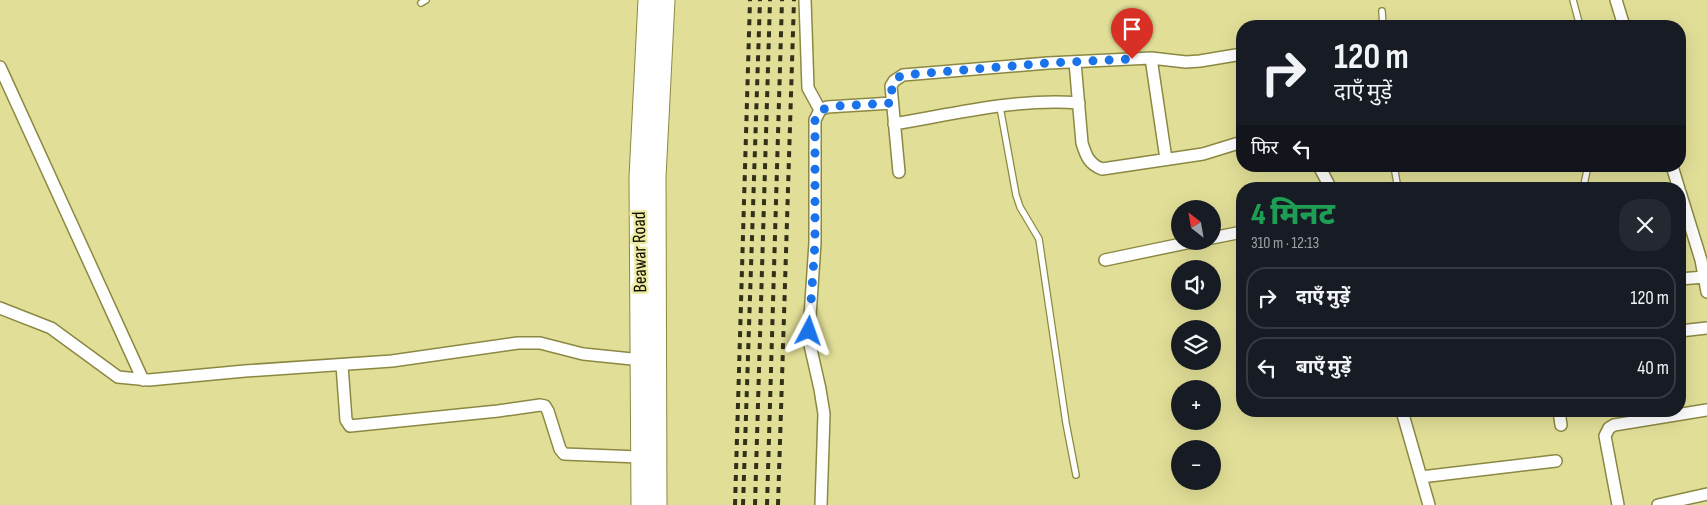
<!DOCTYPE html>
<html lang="hi">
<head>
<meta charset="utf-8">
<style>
	body { margin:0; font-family:"Sofia Sans Condensed","Noto Sans Devanagari",sans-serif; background:#242831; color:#f1f3f6; height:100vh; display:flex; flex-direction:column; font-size:19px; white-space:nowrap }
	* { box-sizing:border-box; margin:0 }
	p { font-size:16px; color:#9ea1a6 }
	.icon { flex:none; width:28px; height:28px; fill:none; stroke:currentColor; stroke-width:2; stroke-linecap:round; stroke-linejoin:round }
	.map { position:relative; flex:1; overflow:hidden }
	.sheet { position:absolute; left:1236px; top:182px; width:450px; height:235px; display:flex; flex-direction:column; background:#171b24; border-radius:20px; box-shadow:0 5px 20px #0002 }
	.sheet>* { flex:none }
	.guide { position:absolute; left:1236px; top:20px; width:450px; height:152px; border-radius:20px; box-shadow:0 5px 20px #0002; background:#171b24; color:#f1f3f6; overflow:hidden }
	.needle { width:32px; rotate:329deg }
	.fabs { position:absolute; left:1171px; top:200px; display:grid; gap:10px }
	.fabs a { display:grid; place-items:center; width:50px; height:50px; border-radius:50%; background:#171b24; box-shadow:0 5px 20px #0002; font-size:25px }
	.pin { position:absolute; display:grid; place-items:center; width:42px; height:42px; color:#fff; margin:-51px -21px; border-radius:50% 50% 50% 0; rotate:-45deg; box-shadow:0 0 5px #0007 }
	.pin .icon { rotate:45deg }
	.me { position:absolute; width:55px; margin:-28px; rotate:4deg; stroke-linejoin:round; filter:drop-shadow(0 0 4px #0008) }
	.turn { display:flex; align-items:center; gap:18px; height:105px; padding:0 15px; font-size:22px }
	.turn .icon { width:65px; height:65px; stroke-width:2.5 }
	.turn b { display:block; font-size:35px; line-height:42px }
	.then { display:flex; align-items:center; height:48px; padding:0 15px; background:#0003; gap:10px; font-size:19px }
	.round { display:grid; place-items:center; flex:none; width:52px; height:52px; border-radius:20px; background:#242831 }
	.head { display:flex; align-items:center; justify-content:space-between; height:85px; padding:0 15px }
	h1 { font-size:30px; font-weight:800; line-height:38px; color:#1e9e55 }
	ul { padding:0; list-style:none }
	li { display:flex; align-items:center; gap:15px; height:62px; margin:0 10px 8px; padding:0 5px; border:2px solid #363941; border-radius:20px }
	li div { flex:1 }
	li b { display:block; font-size:19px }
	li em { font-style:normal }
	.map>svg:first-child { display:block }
</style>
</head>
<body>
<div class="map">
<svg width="1707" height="505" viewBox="0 0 1707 505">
	<rect width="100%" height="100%" fill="#e1df97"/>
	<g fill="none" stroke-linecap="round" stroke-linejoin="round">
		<g stroke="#8b8843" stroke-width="8">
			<path id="service" d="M1573,0l7,26
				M421,3l5,-3
				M1382,11l1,15
				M1000,107l16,88 4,12 19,32 27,184 10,52
				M1394,166l4,23
				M1583,189l5,-23"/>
		</g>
		<g stroke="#8b8843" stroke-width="14">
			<path id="minor" d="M805,0l3,88 12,22
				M1616,0l8,26
				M1151,58l15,101
				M1075,62l7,81c4,13 7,21 20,26l101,-15 39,-12
				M0,67l143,313
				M894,124c60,-10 123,-26 185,-21
				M1319,166l12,23
				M1672,166l7,23
				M899,172l-8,-86 3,-5 9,-6 145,-12 103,-5 35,4 14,-1 42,-7
				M1680,192l21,68 6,32
				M1212,238l30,-6
				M1105,260l91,-19
				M1680,279l24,-2
				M0,308l51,20 67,49 31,3 96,-9 147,-10 126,-18h22l43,11 59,6
				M1680,331l27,-3
				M342,365l4,55 4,6 148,-15 42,-6 5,1 3,5 12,38 4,5 75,3
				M1402,411l27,94
				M1559,411l2,14
				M1421,477l135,-16
				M821,505l3,-91 -4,-25 -10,-44 -1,-14 6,-88v-123l5,-10 7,-3 65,-4
				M1618,505l-13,-69 4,-8 5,-3 93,-15
				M1658,505l49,-11"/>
		</g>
		<g stroke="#8b8843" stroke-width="21">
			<path id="primary" d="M641,505l-2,-328 9,-177
				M657,505l-1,-328 9,-177"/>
		</g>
		<use href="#service" stroke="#fff" stroke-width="5.5"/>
		<use href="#minor" stroke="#fff" stroke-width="11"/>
		<use href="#primary" stroke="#fff" stroke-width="19"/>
		<path stroke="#323019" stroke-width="4" stroke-dasharray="6 6" stroke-linecap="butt" d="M735,505l15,-505
			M743,505l17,-505
			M755,505l15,-505
			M767,505l15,-505
			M778,505l16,-505"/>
	</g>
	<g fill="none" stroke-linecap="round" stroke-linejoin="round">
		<path stroke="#1a73e8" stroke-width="9" stroke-dasharray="0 16.2" d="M809,331l6,-88v-123l5,-10 17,-4 55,-3c0,-13 -3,-22 11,-28l145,-12 84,-4"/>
	</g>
	<g text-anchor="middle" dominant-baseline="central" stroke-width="5" stroke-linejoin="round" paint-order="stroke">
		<g font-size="19" fill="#0f0d00" stroke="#eeeca4">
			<text transform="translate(640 252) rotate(-91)">Beawar Road</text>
		</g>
	</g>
</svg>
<div class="fabs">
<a><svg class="needle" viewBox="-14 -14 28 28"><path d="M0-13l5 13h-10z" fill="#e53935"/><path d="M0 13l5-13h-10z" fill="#9ea1a6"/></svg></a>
<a><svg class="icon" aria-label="sound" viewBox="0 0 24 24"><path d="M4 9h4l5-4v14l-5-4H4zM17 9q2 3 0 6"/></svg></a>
<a><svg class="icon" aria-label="layers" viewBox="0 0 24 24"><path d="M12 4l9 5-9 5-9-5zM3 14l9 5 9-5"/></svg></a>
<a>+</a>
<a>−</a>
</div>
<div class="pin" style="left:1132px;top:59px;background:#d93025"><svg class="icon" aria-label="arrive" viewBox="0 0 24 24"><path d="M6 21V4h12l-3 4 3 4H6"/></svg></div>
<svg class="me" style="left:809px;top:331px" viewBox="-20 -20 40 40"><path d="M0-17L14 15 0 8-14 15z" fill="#1a73e8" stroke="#fff" stroke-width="4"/></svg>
<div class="guide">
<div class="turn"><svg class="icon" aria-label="right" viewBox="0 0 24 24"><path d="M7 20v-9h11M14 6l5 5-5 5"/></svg><div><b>120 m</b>दाएँ मुड़ें</div></div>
<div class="then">फिर<svg class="icon" aria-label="left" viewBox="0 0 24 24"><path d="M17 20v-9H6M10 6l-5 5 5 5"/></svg></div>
</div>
<section class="sheet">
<div class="head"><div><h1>4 मिनट</h1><p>310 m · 12:13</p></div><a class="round"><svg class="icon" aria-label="close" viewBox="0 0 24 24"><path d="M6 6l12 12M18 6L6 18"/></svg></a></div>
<ul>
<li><svg class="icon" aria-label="right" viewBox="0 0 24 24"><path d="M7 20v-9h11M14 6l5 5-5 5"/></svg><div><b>दाएँ मुड़ें</b></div><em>120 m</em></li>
<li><svg class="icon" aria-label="left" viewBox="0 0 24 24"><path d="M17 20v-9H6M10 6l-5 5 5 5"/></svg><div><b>बाएँ मुड़ें</b></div><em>40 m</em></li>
</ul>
</section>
</div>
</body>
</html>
